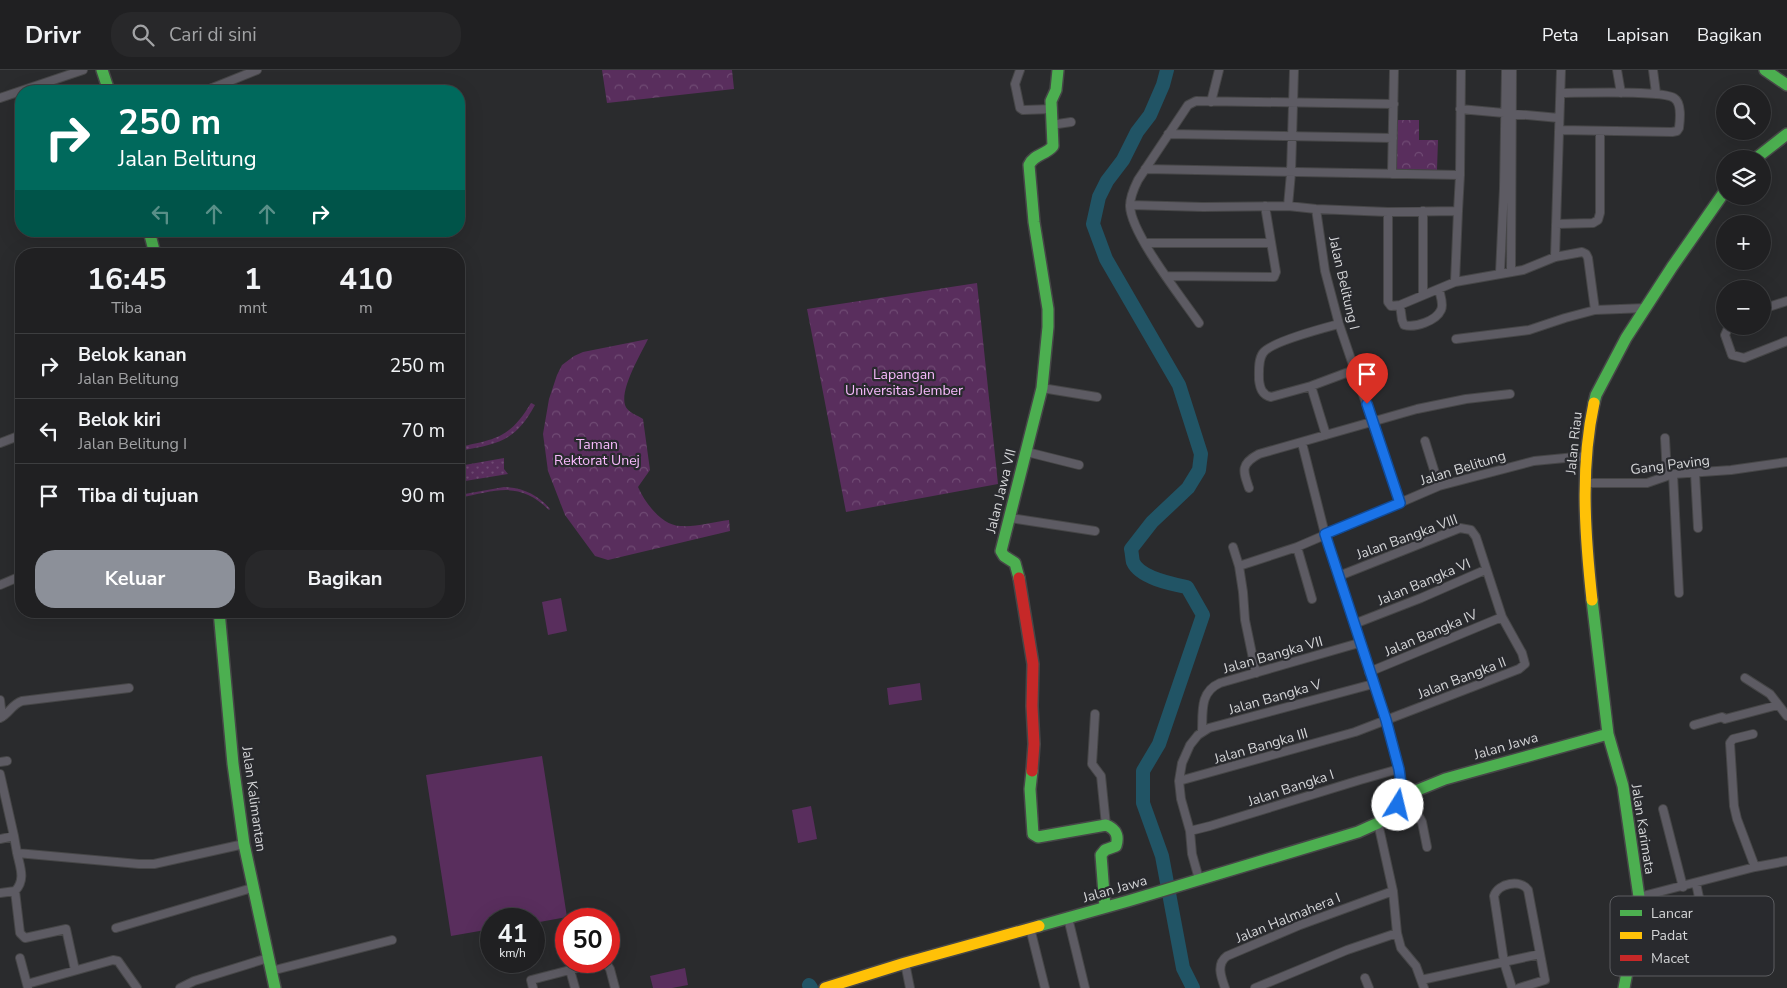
<!DOCTYPE html>
<html lang="id">
<head>
<meta charset="utf-8">
<style>
	body { margin:0; font-family:"Nunito Sans",sans-serif; background:#28282a; color:#f1f3f6; height:100vh; display:flex; flex-direction:column; font-size:19px; white-space:nowrap }
	* { box-sizing:border-box; margin:0 }
	p { font-size:16px; color:#a2a3a5 }
	.icon { flex:none; width:28px; height:28px; fill:none; stroke:currentColor; stroke-width:2; stroke-linecap:round; stroke-linejoin:round }
	.map { position:relative; flex:1; overflow:hidden }
	.details { position:absolute; left:15px; top:178px; width:450px; height:370px; display:flex; flex-direction:column; background:#202022; border-radius:20px; box-shadow:0 5px 20px #0002,0 0 0 1px #3d3e40 }
	.details>* { flex:none }
	.guide { position:absolute; left:15px; top:15px; width:450px; height:152px; border-radius:20px; box-shadow:0 5px 20px #0002,0 0 0 1px #3d3e40; background:#00695c; color:#fff; overflow:hidden }
	.fabs { position:absolute; left:1716px; top:15px; display:grid; gap:10px }
	.fabs a { display:grid; place-items:center; width:55px; height:55px; border-radius:50%; background:#202022; box-shadow:0 5px 20px #0002,0 0 0 1px #3d3e40; font-size:25px }
	.speed { position:absolute; left:480px; top:838px; display:flex; gap:10px; font-size:25px; font-weight:700; text-align:center }
	.speed>* { display:grid; place-content:center; width:65px; height:65px; border-radius:50%; background:#202022; box-shadow:0 5px 20px #0002,0 0 0 1px #3d3e40; line-height:1 }
	.speed small { font-size:12px; font-weight:400 }
	.speed .limit { border:8px solid #d22; background:#fff; color:#111 }
	.pin { position:absolute; display:grid; place-items:center; width:42px; height:42px; color:#fff; margin:-51px -21px; border-radius:50% 50% 50% 0; rotate:-45deg; box-shadow:0 0 5px #0007 }
	.pin .icon { rotate:45deg }
	.me { position:absolute; width:55px; margin:-28px; rotate:9deg; stroke-linejoin:round; filter:drop-shadow(0 0 4px #0008) }
	.turn { display:flex; align-items:center; gap:18px; height:105px; padding:0 20px; font-size:22px }
	.turn .icon { width:65px; height:65px; stroke-width:2.5 }
	.turn b { display:block; font-size:35px; line-height:42px }
	.lanes { display:flex; align-items:center; height:48px; padding:0 20px; background:#0003; justify-content:center; gap:25px; direction:ltr }
	.lanes .off { opacity:.35 }
	.eta { display:flex; justify-content:space-evenly; align-items:center; height:85px; text-align:center }
	.eta b { font-size:30px; font-weight:700; line-height:35px }
	.button { display:flex; gap:10px; margin-top:auto; padding:10px 20px }
	.button a { flex:1; height:58px; border-radius:20px; background:#8c9099; color:#fff; font-size:20px; font-weight:700; line-height:58px; text-align:center }
	.button a+a { background:#28282a; color:#f1f3f6 }
	ul { padding:0; list-style:none }
	li { display:flex; align-items:center; gap:15px; height:65px; padding:0 20px; border-top:1px solid #3d3e40 }
	li div { flex:1 }
	li b { display:block; font-size:19px }
	li em { font-style:normal }
	header { display:flex; align-items:center; gap:30px; box-sizing:border-box; height:70px; padding:0 25px; background:#202022; border-bottom:1px solid #3d3e40 }
	header strong { font-size:24px }
	nav { display:flex; gap:28px; margin-inline-start:auto; font-size:18px }
	.search { width:350px; height:45px; background:#28282a; display:flex; align-items:center; gap:12px; box-sizing:border-box; padding:0 18px; border-radius:20px; color:#a2a3a5; font-size:19px }
	.map>svg:first-child { display:block }
</style>
</head>
<body>
<header>
<strong>Drivr</strong>
<div class="search"><svg class="icon" aria-label="search" viewBox="0 0 24 24"><circle cx="10" cy="10" r="6"/><path d="M15 15l6 6"/></svg>Cari di sini</div>
<nav><a>Peta</a><a>Lapisan</a><a>Bagikan</a></nav>
</header>
<div class="map">
<svg width="1787" height="918" viewBox="0 0 1787 918">
	<defs>
		<pattern id="grass-dots" width="8" height="8" patternUnits="userSpaceOnUse" patternTransform="scale(1.25)"><rect width="8" height="8" fill="#592e5d"/><path d="M2 2h.1M6 6h.1" fill="none" stroke="#704b74" stroke-width="1.8" stroke-linecap="round"/></pattern>
		<pattern id="park-crowns" width="20" height="18" patternUnits="userSpaceOnUse" patternTransform="scale(1.25)"><rect width="20" height="18" fill="#592e5d"/><path d="M2 6a3 3 0 1 1 6 0M12 15a3 3 0 1 1 6 0" fill="none" stroke="#704b74"/></pattern>
	</defs>
	<rect width="100%" height="100%" fill="#2a2b2d"/>
	<path fill="url(#grass-dots)" d="M531,333l4,2c-20,37 -37,39 -76,46v-4c37,-8 51,-9 72,-44z
		M504,388v11l4,5 -49,8v-16z
		M504,417c19,1 33,7 46,22l-1,1c-30,-30 -53,-19 -90,-12v-3z"/>
	<path fill="url(#park-crowns)" d="M602,0h130l2,19 -127,14z
		M1396,50h23v20h19l-1,30 -42,-1z
		M977,213l21,201 -152,28 -39,-203z
		M648,269c-7,15 -28,49 -23,66 2,7 12,10 18,14l7,51 -12,17c7,16 24,39 43,39 15,1 32,-4 48,-6l1,11 -122,29 -13,-4 -30,-41 -17,-44 -5,-37 6,-35 8,-24 5,-10 12,-9 9,-4z"/>
	<path fill="#592e5d" d="M561,528l6,33 -19,4 -6,-33z
		M920,613l2,17 -33,5 -2,-17z
		M542,686l25,161 -33,6v-4h-43v10l-40,7 -25,-161z
		M811,736l6,33 -19,4 -6,-33z
		M685,898l3,17 -16,3h-19l-3,-12z"/>
	<g fill="none" stroke-linecap="round" stroke-linejoin="round">
		<path stroke="#215465" stroke-width="14" d="M1167,0l-4,15 -13,30 -13,17 -14,28 -16,21 -8,16 -6,27 13,35 73,126 22,69 -2,16 -11,18 -36,34 -21,27c1,4 1,9 2,13 7,16 39,22 54,25l16,28 -44,129 -16,27v32l19,53 21,112 10,20
			M809,915l2,3"/>
		<g stroke="#464647" stroke-width="10">
			<path id="street" d="M1020,0l-5,14 5,24 3,2 30,-1
				M1617,0l4,23
				M1653,0l3,23
				M205,21l52,-21
				M0,28l83,-28
				M1211,32l8,-32
				M1460,39l99,9
				M1051,55l20,-3
				M1559,60l113,2 5,-1 2,-3c1,-8 3,-25 -5,-30 -11,-8 -95,-5 -113,-5
				M1168,64l225,4
				M1145,99l315,6
				M1392,104l2,-104
				M1130,135l73,2 85,-1 28,3 72,3 70,-1 -3,71
				M1288,136l3,-33 3,-103
				M1316,139l9,62 14,53 61,179
				M1423,141v84
				M1458,141l2,-36 1,-105
				M1388,142v90l3,4 9,-1 55,-23 68,-12 32,-13 27,-5 4,2 2,4 7,52
				M1556,154l37,-1 5,-3 2,-7v-82
				M1146,173h124
				M1555,187l6,-187
				M1511,202l1,-202
				M1500,203l4,-85 2,-118
				M1166,206l108,1 2,-5 -11,-66
				M1400,235l2,15 2,5c11,3 32,-4 37,-15 3,-6 -1,-15 -2,-21
				M1762,239l25,-8
				M1199,253c-17,-25 -68,-89 -69,-117 0,-9 4,-18 8,-26l50,-75 8,-4 198,3
				M1339,254c-15,4 -69,18 -76,29 -5,7 -4,18 -4,27 1,8 3,15 12,17l40,-11 43,-16
				M1729,256l-4,9 7,20 12,3 43,-17
				M1456,269l73,-9 36,-12 30,-8 51,-2
				M1311,316l15,49
				M1042,318l55,9
				M1665,368l2,37
				M1425,371l14,45
				M0,373l21,-8
				M1302,373l23,91 61,186 13,49 3,21
				M1027,382l52,13
				M1695,403l3,55
				M1673,404l6,119
				M1586,413h61l26,-9 58,-4 56,-8
				M1249,418c-6,-17 -9,-24 10,-34l158,-45 49,-10 44,-5
				M1010,448l85,13
				M1233,477l6,19 4,26 2,28 11,53
				M1297,477l15,52
				M1239,496l58,-19 142,-61 95,-25 52,-5
				M0,515l21,-9
				M1354,554l67,-26 64,-28
				M1369,602l133,-55
				M1745,608l25,16 17,22
				M0,630l2,17
				M1095,644l-3,50 9,12 5,49
				M0,648c10,-5 11,-13 22,-17l107,-13
				M1694,655l28,-8 3,2 53,-14
				M1202,662c1,-19 -3,-40 18,-49l139,-40
				M1753,664l-20,5 -3,4 4,63 3,13 18,48
				M0,692l7,-1
				M0,704l14,62 -14,3
				M1179,711l176,-49 164,-63 6,-5 -3,-11 -20,-36 -26,-80 -5,-7 -11,-2 -121,48
				M1410,730l12,22 5,25
				M1663,739l20,78
				M1378,753l15,68 4,42 4,15 15,18 8,22
				M1190,761l20,-5 150,-46 39,-11
				M14,766l3,17 122,11h15l90,-20
				M1199,809l-7,-25 -2,-23 -9,-32 -2,-18 3,-18 8,-18 8,-10 11,-7 164,-44
				M1696,813l9,43
				M15,821l5,42 5,5 41,-9 9,41
				M0,823l15,-2c11,-11 5,-24 2,-38
				M1639,827l116,-30 32,-6
				M1068,848l17,70
				M116,858l136,-40
				M1030,858l15,60
				M20,888l8,30
				M905,893l5,25
				M570,900l5,18
				M271,901l121,-31
				M1365,908l4,10
				M1421,910l119,-26
				M27,914l86,-24 5,1 19,27
				M180,918l14,-7 74,-23
				M533,918l-2,-8 70,-18 5,1 4,6 5,19
				M1225,918c-4,-11 -9,-24 2,-32l73,-31 93,-34
				M1255,918l92,-38 50,-17
				M1512,918l-8,-26 -10,-66c4,-13 27,-17 34,-6l17,90 -26,8"/>
		</g>
		<g stroke="#464647" stroke-width="14">
			<path id="fast" d="M102,0l7,21
				M1765,0l22,15
				M1755,89l32,-25
				M149,161l6,23
				M1594,333l2,-8 30,-57 46,-71 53,-76
				M1019,508l-4,-15 -11,-7 -3,-5 41,-163 6,-61v-18l-14,-87 -5,-57c5,-11 17,-10 24,-19l-2,-45 5,-11 2,-20
				M1592,530l16,134 15,52 16,111 -5,39 -10,52
				M219,541l14,153 11,80 31,144
				M1032,701l-2,18 3,45 5,3 68,-12c10,4 13,11 10,21l-11,4 -4,5 4,52
				M1413,722l32,-13 163,-45
				M1039,856l89,-25 230,-69 20,-9 25,-23"/>
		</g>
		<g stroke="#464647" stroke-width="14">
			<path id="slow" d="M1592,530c-7,-65 -12,-133 2,-197
				M1399 725a7 7 0 1 1 14 0a7 7 0 1 1-14 0Z
				M825,918l80,-25 134,-37"/>
		</g>
		<g stroke="#464647" stroke-width="14">
			<path id="jam" d="M1019,508l14,86 -1,42 2,38 -2,27"/>
		</g>
		<use href="#street" stroke="#5d5b63" stroke-width="8"/>
		<use href="#fast" stroke="#4caf50" stroke-width="11"/>
		<use href="#slow" stroke="#ffc107" stroke-width="11"/>
		<use href="#jam" stroke="#c62828" stroke-width="11"/>
	</g>
	<g fill="none" stroke-linecap="round" stroke-linejoin="round">
		<g stroke="#114b97" stroke-width="12">
			<path id="route" d="M1367,334l33,99 -75,31 61,186 13,49 3,21 -2,6 3,4 -5,5"/>
		</g>
		<use href="#route" stroke="#1a73e8" stroke-width="9"/>
	</g>
	<g text-anchor="middle" dominant-baseline="central" stroke-width="4.5" stroke-linejoin="round" paint-order="stroke">
		<g font-size="14" fill="#d4d5d7" stroke="#292a2e">
			<text transform="translate(1344 213) rotate(77)">Jalan Belitung I</text>
			<text transform="translate(1574 373) rotate(-84)">Jalan Riau</text>
			<text transform="translate(1670 395) rotate(-7)">Gang Paving</text>
			<text transform="translate(1463 398) rotate(-17)">Jalan Belitung</text>
			<text transform="translate(1001 421) rotate(-76)">Jalan Jawa VII</text>
			<text transform="translate(1407 467) rotate(-20)">Jalan Bangka VIII</text>
			<text transform="translate(1424 512) rotate(-23)">Jalan Bangka VI</text>
			<text transform="translate(1431 563) rotate(-23)">Jalan Bangka IV</text>
			<text transform="translate(1273 585) rotate(-16)">Jalan Bangka VII</text>
			<text transform="translate(1462 608) rotate(-21)">Jalan Bangka II</text>
			<text transform="translate(1275 627) rotate(-16)">Jalan Bangka V</text>
			<text transform="translate(1261 676) rotate(-16)">Jalan Bangka III</text>
			<text transform="translate(1506 676) rotate(-16)">Jalan Jawa</text>
			<text transform="translate(1291 718) rotate(-18)">Jalan Bangka I</text>
			<text transform="translate(254 729) rotate(82)">Jalan Kalimantan</text>
			<text transform="translate(1643 759) rotate(81)">Jalan Karimata</text>
			<text transform="translate(1115 819) rotate(-16)">Jalan Jawa</text>
			<text transform="translate(1288 848) rotate(-22)">Jalan Halmahera I</text>
		</g>
		<g font-size="14" fill="#f9bbfe" stroke="#292a2e">
			<text x="904" y="304">Lapangan<tspan x="904" dy="16">Universitas Jember</tspan></text>
			<text x="597" y="374">Taman<tspan x="597" dy="16">Rektorat Unej</tspan></text>
		</g>
	</g>
	<rect x="1610" y="826" width="164" height="80" rx="8" fill="#292a2e" stroke="#5c5d61" stroke-width="1"/>
	<rect x="1620" y="840" width="22" height="6" fill="#4caf50"/>
	<rect x="1620" y="862" width="22" height="7" fill="#ffc107"/>
	<rect x="1620" y="885" width="22" height="6" fill="#c62828"/>
	<g font-size="14" fill="#d4d5d7">
		<text x="1651" y="848">Lancar</text>
		<text x="1651" y="870">Padat</text>
		<text x="1651" y="893">Macet</text>
	</g>
</svg>
<div class="fabs">
<a><svg class="icon" aria-label="search" viewBox="0 0 24 24"><circle cx="10" cy="10" r="6"/><path d="M15 15l6 6"/></svg></a>
<a><svg class="icon" aria-label="layers" viewBox="0 0 24 24"><path d="M12 4l9 5-9 5-9-5zM3 14l9 5 9-5"/></svg></a>
<a>+</a>
<a>−</a>
</div>
<div class="speed"><div>41<small>km/h</small></div><div class="limit">50</div></div>
<div class="pin" style="left:1367px;top:334px;background:#d93025"><svg class="icon" aria-label="arrive" viewBox="0 0 24 24"><path d="M6 21V4h12l-3 4 3 4H6"/></svg></div>
<svg class="me" style="left:1398px;top:735px" viewBox="-20 -20 40 40"><circle r="19" fill="#fff"/><path d="M0-13L10 11 0 6-10 11z" fill="#1a73e8"/></svg>
<div class="guide">
<div class="turn"><svg class="icon" aria-label="right" viewBox="0 0 24 24"><path d="M7 20v-9h11M14 6l5 5-5 5"/></svg><div><b>250 m</b>Jalan Belitung</div></div>
<div class="lanes"><svg class="icon off" aria-label="left" viewBox="0 0 24 24"><path d="M17 20v-9H6M10 6l-5 5 5 5"/></svg><svg class="icon off" aria-label="ahead" viewBox="0 0 24 24"><path d="M12 20V5M6 11l6-6 6 6"/></svg><svg class="icon off" aria-label="ahead" viewBox="0 0 24 24"><path d="M12 20V5M6 11l6-6 6 6"/></svg><svg class="icon" aria-label="right" viewBox="0 0 24 24"><path d="M7 20v-9h11M14 6l5 5-5 5"/></svg></div>
</div>
<section class="details">
<div class="eta">
<div><b>16:45</b><p>Tiba</p></div>
<div><b>1</b><p>mnt</p></div>
<div><b>410</b><p>m</p></div>
</div>
<ul>
<li><svg class="icon" aria-label="right" viewBox="0 0 24 24"><path d="M7 20v-9h11M14 6l5 5-5 5"/></svg><div><b>Belok kanan</b><p>Jalan Belitung</p></div><em>250 m</em></li>
<li><svg class="icon" aria-label="left" viewBox="0 0 24 24"><path d="M17 20v-9H6M10 6l-5 5 5 5"/></svg><div><b>Belok kiri</b><p>Jalan Belitung I</p></div><em>70 m</em></li>
<li><svg class="icon" aria-label="arrive" viewBox="0 0 24 24"><path d="M6 21V4h12l-3 4 3 4H6"/></svg><div><b>Tiba di tujuan</b></div><em>90 m</em></li>
</ul>
<div class="button"><a>Keluar</a><a>Bagikan</a></div>
</section>
</div>
</body>
</html>
